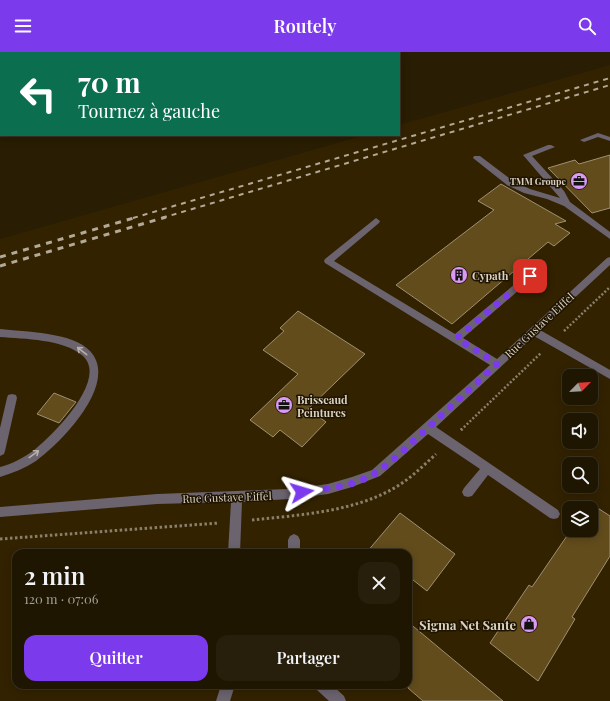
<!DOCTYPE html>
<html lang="fr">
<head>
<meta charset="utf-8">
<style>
	body { margin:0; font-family:"Playfair Display",serif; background:#271f0c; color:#f1f3f6; height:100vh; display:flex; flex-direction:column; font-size:15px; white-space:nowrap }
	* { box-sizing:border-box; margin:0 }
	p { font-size:13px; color:#a19f99 }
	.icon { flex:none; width:22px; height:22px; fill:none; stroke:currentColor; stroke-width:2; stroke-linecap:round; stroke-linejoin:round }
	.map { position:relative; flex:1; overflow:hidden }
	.sheet { position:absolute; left:12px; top:497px; width:400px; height:140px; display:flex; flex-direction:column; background:#1f1602; border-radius:12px; box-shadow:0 2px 10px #0003,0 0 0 1px #3c3524 }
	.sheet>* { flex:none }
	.top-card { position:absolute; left:0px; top:0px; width:400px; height:84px; box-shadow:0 2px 10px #0003,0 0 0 1px #3c3524; background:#0b6e4f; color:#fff; overflow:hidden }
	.needle { width:26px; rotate:66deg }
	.controls { position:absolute; left:562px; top:317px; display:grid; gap:8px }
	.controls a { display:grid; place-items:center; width:36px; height:36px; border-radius:8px; background:#1f1602; box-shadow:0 2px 10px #0003,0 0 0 1px #3c3524; font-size:20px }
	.pin { position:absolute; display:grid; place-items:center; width:34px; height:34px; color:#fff; margin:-17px; border-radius:8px; box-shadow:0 2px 6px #0006 }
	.me { position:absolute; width:44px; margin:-22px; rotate:83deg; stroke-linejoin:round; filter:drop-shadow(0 0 3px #0008) }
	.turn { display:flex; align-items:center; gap:14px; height:84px; padding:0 12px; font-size:18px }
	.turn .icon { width:52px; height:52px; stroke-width:2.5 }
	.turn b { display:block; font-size:28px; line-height:34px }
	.round { display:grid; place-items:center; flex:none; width:42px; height:42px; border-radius:12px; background:#271f0c }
	.summary { display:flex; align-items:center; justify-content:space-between; height:68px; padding:0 12px }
	h1 { font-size:24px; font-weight:600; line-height:30px }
	.button { display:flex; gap:8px; margin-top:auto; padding:8px 12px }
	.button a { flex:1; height:46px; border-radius:12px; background:#7c3aed; color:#fff; font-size:16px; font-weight:600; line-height:46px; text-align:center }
	.button a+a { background:#271f0c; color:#f1f3f6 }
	header { display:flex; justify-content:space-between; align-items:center; height:52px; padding:0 12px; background:#7c3aed; color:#fff; font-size:18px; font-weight:600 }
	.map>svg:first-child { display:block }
</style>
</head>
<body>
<header><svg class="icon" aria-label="menu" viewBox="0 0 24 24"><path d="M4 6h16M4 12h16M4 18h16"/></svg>Routely<svg class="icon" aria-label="search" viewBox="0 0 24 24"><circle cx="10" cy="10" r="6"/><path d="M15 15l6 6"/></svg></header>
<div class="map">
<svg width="610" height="649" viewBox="0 0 610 649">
	<rect width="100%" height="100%" fill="#291d03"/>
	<path fill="#322200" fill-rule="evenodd" d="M610,13v636h-610v-462l365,-104h34v-10zM569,324h22v22h-22zM569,368h22v22h-22zM569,412h22v22h-22zM569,456h22v22h-22zM16,501h392v132h-392z"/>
	<path fill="#624c1c" stroke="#9f9073" d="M610,103v53l-18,5 -44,-45 27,-8 4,4z
		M501,132l65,37 -11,3 15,9 -16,13 -6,-4 -96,82 -56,-39 98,-75 -16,-9z
		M298,259l67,43 -57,55 18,13 -24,25 -22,-17 -7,7 -23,-17 48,-46 -35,-24 21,-19 -4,-3z
		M54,341l22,9 -17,21 -22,-9z
		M590,451l20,13v40l-38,61 3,2 -37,62 -48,-38 39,-58 3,2 39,-57h20v-22h-5z
		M400,461l55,41 -28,37 -19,-15v-23h-42z
		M408,570l95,79h-80l-15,-13z"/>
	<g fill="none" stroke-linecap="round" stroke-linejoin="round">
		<path stroke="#897f6b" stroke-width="2" stroke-dasharray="1.5 1.5" stroke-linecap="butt" d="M151,1l3,-1"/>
		<path stroke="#897f6b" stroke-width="2.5" stroke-dasharray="2 2" stroke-linecap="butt" d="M564,279l46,-44
			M461,378l80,-77"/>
		<path stroke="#897f6b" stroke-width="3" stroke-dasharray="2.5 2.5" stroke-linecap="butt" d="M461,378l1,-1
			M252,468c47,-5 102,-8 144,-33 15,-9 27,-21 40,-33
			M0,487l219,-16"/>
		<path fill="#6b636e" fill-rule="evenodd" d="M598,81l12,4v4l-12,-4 -14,5 -4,-2z
			M548,93h3l4,2 -23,9 32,35 6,11 40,30v7l-46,-33 -17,-7 -23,-6 -17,-8 -34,-27 1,-2h6l33,25 17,8 30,9 -37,-43z
			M376,166l4,3 -1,2 -45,38 121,73 72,-60h6l1,2 -1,2 -70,60 34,21 110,-101 3,-1v8l-70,65 70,40v9l-76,-43 -98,91 122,83 2,4 -2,4 -4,1 -4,-1 -62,-43 -16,21 -4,1 -4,-1 -2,-4 2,-4 16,-19 -52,-35 -48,42 -28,11 -24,7 -39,5 -47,3 -2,51h-12l3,-51 -74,2 -157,13v-10l157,-13 132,-5 39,-5 24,-7 20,-7 118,-105 -165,-102 -1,-2 1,-2z
			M0,277c25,3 73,3 90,22 30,32 -29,92 -54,110 -11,7 -23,12 -36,16v-10c12,-3 23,-9 33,-16 18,-14 76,-71 50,-95 -19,-17 -59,-17 -83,-19z
			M12,342l4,1 1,3 -12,53 -1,3 -4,2v-28l7,-30 1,-3z
			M294,482l4,2 2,4v13h-12v-13l2,-4z
			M221,633h14l-5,16h-14z
			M315,633h17l12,11 2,5h-17l-12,-11z"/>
		<path fill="#b8a8bf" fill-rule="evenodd" d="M107,0h10l-10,1z
			M0,29h1l-1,5z"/>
		<path stroke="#b2a997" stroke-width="2" stroke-dasharray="5 5" stroke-linecap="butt" d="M133,166l477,-140
			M162,166l448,-133"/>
		<path stroke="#b2a997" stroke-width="3" stroke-dasharray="6 6" stroke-linecap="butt" d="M0,205l137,-40
			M0,214l166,-49"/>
	</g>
	<defs><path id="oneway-shaft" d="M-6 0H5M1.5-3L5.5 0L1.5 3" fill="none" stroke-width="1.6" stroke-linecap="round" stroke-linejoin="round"/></defs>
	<g stroke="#b8b0a9">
		<use href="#oneway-shaft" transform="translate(82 299) rotate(-142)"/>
		<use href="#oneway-shaft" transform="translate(34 402) rotate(-36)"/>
	</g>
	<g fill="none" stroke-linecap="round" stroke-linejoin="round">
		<path stroke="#7c3aed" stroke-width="7" stroke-dasharray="0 12.6" d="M302,440c25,-3 54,-6 75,-20 6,-4 11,-9 17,-13l103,-95 -40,-26 73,-62"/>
	</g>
	<defs>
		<g id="office-disc" transform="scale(0.9)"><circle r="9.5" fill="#db99f5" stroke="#1f1400"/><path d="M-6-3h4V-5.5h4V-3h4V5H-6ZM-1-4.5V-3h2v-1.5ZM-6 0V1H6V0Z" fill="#111"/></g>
		<g id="building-disc" transform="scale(0.9)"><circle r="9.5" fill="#db99f5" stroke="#1f1400"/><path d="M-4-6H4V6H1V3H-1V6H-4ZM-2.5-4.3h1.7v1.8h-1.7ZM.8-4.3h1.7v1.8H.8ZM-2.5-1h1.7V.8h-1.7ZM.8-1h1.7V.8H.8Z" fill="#111"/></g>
		<g id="shop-disc" transform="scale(0.9)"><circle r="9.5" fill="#db99f5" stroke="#1f1400"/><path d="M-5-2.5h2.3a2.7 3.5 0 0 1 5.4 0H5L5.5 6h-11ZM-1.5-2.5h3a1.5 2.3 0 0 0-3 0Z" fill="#111"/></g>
	</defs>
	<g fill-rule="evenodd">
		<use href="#office-disc" x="579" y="129"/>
		<use href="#building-disc" x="459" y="223"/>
		<use href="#office-disc" x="284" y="353"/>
		<use href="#shop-disc" x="529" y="572"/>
	</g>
	<g text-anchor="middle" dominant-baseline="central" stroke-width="3" stroke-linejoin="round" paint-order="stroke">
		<g font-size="9" font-weight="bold" fill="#d9d1c2" stroke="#1f1400" text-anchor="end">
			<text x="566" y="129">TMM Groupe</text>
		</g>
		<g font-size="11" font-weight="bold" fill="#d9d1c2" stroke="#1f1400" text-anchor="start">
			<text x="472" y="223">Cypath</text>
			<text x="297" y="347">Brisseaud<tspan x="297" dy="13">Peintures</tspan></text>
		</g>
		<g font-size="11" fill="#d9d1c2" stroke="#1f1400">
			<text transform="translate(539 273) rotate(-43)">Rue Gustave Eiffel</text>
			<text transform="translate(227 445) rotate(-2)">Rue Gustave Eiffel</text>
		</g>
		<g font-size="13" font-weight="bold" fill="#d9d1c2" stroke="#1f1400" text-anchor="end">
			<text x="516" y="572">Sigma Net Sante</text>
		</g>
	</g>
</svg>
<div class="controls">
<a><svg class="needle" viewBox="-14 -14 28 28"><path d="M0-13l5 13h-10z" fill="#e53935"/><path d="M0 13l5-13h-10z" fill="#a19f99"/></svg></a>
<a><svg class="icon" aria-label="sound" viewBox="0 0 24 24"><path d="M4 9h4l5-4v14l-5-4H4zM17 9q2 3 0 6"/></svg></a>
<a><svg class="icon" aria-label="search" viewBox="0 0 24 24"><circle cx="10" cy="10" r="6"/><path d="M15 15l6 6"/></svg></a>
<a><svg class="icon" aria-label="layers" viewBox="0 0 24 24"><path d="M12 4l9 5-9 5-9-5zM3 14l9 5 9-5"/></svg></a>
</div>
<div class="pin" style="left:530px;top:224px;background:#d93025"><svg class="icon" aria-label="arrive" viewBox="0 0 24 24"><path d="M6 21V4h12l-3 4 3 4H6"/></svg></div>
<svg class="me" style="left:302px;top:440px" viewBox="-20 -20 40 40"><path d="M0-17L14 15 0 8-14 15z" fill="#7c3aed" stroke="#fff" stroke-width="4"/></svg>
<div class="top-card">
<div class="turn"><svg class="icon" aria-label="left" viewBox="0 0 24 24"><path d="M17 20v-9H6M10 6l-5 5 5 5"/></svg><div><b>70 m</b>Tournez à gauche</div></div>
</div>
<section class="sheet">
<div class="summary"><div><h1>2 min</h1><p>120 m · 07:06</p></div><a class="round"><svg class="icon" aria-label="close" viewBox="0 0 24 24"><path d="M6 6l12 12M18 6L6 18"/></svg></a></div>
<div class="button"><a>Quitter</a><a>Partager</a></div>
</section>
</div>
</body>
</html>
